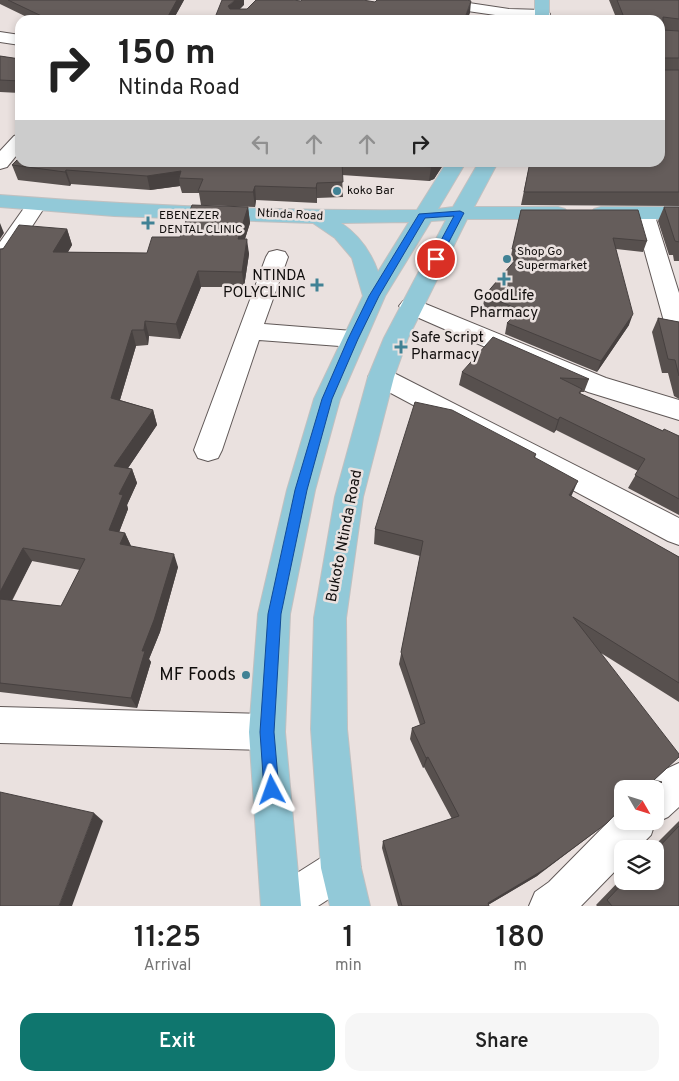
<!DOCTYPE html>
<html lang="en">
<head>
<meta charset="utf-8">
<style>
	body { margin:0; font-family:Overpass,sans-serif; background:#f6f6f6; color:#222; height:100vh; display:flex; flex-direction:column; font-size:19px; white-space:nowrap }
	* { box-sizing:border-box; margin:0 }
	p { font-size:16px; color:#767676 }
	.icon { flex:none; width:28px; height:28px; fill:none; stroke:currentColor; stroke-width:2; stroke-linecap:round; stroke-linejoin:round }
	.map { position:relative; height:906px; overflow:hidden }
	.sheet { display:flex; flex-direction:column; background:#fff; flex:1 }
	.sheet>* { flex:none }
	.top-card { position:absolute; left:15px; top:15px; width:650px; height:152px; border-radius:15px; box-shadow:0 2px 8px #0003; background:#fff; color:#222; overflow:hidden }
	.needle { width:32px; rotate:129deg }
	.fabs { position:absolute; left:614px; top:780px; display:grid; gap:10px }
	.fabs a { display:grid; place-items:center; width:50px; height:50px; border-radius:10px; background:#fff; box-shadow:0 2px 8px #0003; font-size:25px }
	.pin { position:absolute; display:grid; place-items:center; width:42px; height:42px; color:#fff; margin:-21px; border:2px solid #fff; border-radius:50%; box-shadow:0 1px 5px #0007 }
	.me { position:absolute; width:55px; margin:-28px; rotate:356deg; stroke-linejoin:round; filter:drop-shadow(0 0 4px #0008) }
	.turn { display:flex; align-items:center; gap:18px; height:105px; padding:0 20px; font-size:22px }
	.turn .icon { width:65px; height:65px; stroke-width:2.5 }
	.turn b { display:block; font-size:35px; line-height:42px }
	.lanes { display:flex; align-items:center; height:48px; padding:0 20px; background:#0003; justify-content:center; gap:25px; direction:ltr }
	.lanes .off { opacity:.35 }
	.eta { display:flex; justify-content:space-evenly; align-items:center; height:85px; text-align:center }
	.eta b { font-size:30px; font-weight:600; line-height:35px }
	.cta { display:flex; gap:10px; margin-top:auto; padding:10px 20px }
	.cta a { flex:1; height:58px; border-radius:15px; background:#0f766e; color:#fff; font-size:20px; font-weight:600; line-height:58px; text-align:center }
	.cta a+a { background:#f6f6f6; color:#222 }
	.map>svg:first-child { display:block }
</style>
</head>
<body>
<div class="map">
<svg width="679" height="906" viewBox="0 0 679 906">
	<rect width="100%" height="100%" fill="#eae1df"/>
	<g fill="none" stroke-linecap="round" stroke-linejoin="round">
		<g stroke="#605857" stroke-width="2">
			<path id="minor" d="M412,0h37l60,9 34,1 5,1 2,3 -2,3 -5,1 -34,-1 -90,-13 -5,-1z
				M0,32l20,3v10l-20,-3z
				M20,134v17l-13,16 -7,2v-18l14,-15z
				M36,199l7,2 3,4 -38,58 -8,2v-23l29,-41z
				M644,207l7,2 3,4 25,80v40l-10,-2 -4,-6 -31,-112 3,-4z
				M277,250l8,2 3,5 -24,67 89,7 9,2 3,6 -3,6 -9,2 -94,-7 -37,110 -4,8 -10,3 -10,-3 -4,-8 72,-193 3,-5z
				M411,298l195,80 73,22v20l-91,-28 -185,-81 -4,-5 4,-5z
				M381,368l9,3 289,147v27l-11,-4 -296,-158 -4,-6 4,-6z
				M0,707l267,7 13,5 5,13 -5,13 -13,5 -267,-7z
				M679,763v44l-11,10 -13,6 -4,12 -14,14h-15v15l-41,42h-52l6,-14 14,-10 73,-74v13h33v-32h-11l22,-20z
				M341,848l14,6 6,14 -6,14 -37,24h-57l6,-14 60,-38z"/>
		</g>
		<g stroke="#c1c0c0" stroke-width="2">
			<path id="major" d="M535,0h14v20h-14z
				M447,162h19l-28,47 15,-2 26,-45h19l-24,45h84l7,2 3,4 -3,4 -7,2h-91l-59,119 -14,39 -31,120 -17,121 1,111 14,139 9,38h-40l-9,-38 -10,-139 3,-111 21,-121 33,-120 16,-39 62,-118 -15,1 -46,75 -45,103 -25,91 -25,124 -5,118 16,174h-40l-12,-174 9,-118 29,-124 27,-91 49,-103 -11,-38 -17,-20 -22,-15 -199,-7 -114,-9v-12c139,11 278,16 417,15zM409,222l-31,50c-7,-20 -19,-37 -37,-49z
				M601,207h78v12h-78l-7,-2 -3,-4 3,-4z"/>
		</g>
		<use href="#minor" fill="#fff" fill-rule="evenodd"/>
		<use href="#major" fill="#92c9d8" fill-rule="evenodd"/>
	</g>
	<path fill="#57504e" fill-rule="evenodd" d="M0,0h184l-11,20h-140l-33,-16z
		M609,0h70v206l-158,-1 9,-43h130v-142h-43z
		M0,56l20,3v34l-20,-1z
		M20,162h425l-11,17 -5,2 -87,-6 1,22 -26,1v5l-61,-3 -1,7 -54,-2 -2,-12h-17l-2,-7 -30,4 -79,-6 -1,2 -52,-6 -6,-15z
		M248,207l2,16 -5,16 4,15 -5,33h-43l-21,52 -31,-3 -1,9 -12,1 -16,54 33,10 4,15 -29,43 4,1 5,14 -10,22 1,4 -9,23 6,1 6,13 47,21 -18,65 -11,27 2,3 -14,46 -137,-16v-443l67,-20 5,16 -4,7 79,1zM32,561l48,9 -19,36 -49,-5z
		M664,207h15v54h-5l-1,-6h-4l-11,-34z
		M521,210l126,31 -4,11 -27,-3 13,76 -32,47 -92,-38 2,-11 5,-5 -29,-12 2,-11 30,-34 -5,-1z
		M658,318l21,4v77l-5,-3 -6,-23h-6l-10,-41z
		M462,372l127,7 -5,13h-3l-1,2 83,37 16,5v79l-51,-27 10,-17 -82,-41 -2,3 -95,-48z
		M536,454l-1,4 36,39 108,60v145l-78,-49 21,136 -85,87 -49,29 1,1h-91l-16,-58 1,-7 69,-22 -28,-52 -1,1 -13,-29 2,-11 8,-3 -21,-61 21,-108 -46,-12 1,-15z
		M679,821v85h-82l-1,-1 26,-27v3h33v-32h-4z"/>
	<path fill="#474140" d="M177,0h7l-11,20h-7z
		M235,0h9v5l-14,14 -2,-13z
		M471,1l-1,12 -3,7 -1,-5z
		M437,162h8l-11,17 -5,2 2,-14z
		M66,170l5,14 -1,2 -5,-14z
		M181,171l-2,7 1,8 -30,4 -3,-14z
		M317,183v20l-1,-15z
		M255,186l1,14 -1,7 -2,-15z
		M248,207l2,16 -10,31 -2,-15z
		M0,223l4,10 -4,6z
		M67,229l5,16 -13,22 -6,-15z
		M247,239l2,15 -5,33 -2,-15z
		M198,271l3,16 -21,52 -4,-15z
		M633,314l-4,11 -32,47 4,-11z
		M145,321l4,15 -1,9 -4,-15z
		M132,330l4,16 -20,67 -5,-15z
		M153,410l4,15 -37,55 -6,-14z
		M560,417l-4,13 -2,3 4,-13z
		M132,469l5,14 -10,22 1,4 -13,34 -6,-13 10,-36z
		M578,481l-7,16 -2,-2z
		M125,533l6,13 -11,-2z
		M23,548l9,13 -26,50 -6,-7v-12z
		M174,554l4,13 -18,65 -11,27 2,3 -14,46 -6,-10 11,-47z
		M428,757l-4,10 -1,1 3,-10z
		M94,813l9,8 -31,85h-13z
		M607,823l-70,53 -51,30 2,-3z"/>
	<path fill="#655d5b" stroke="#474140" d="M8,0h169l-11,20h-116z
		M222,0h13l-7,6 2,3h17l9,-9h37l8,1 1,-1h61l12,2 2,-2h90l4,1 -5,14 19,3 -2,2h-269z
		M617,0h62v19l-16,-2v13l16,1v27h-16v12h16v122h-155l6,-30h130v-142h-35z
		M0,56l20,3v22l-20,-1z
		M20,157v5h322l1,20 -26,1 -1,5 -61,-2 -2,6 -55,-1 5,-12 -24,-1 2,-7 -34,5 -81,-6 -1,2 -53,-7z
		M363,162h74l-1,3 -5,2z
		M192,205l56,2 -10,32h9l-5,33 -44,-1 -22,53 -31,-3 -1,9h-12l-21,68 42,12 -39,56 18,3 -13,25 4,1 -14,35 16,3 -5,11 54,10 -20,66 -12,31h3l-14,47 -131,-15v-84l61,7 24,-47 -62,-11 -23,44v-343h3l16,-24 48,4 -14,23 94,1 5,-16h28z
		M664,207h15v35l-4,-1z
		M521,210h117l9,31 -34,-3 20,76 -32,47 -94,-38 13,-13 -35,-15 38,-44 -11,-2z
		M658,318l21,4v54l-4,-16 -7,-1z
		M493,337l96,42 -29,-1 22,11 -3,4 84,38 1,-2 15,7v63l-44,-24 10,-16 -85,-42 -2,3 -96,-48z
		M415,402l37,8 84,44 -2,3 44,24 -9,14 110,62v126l-106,-66 106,137v3l-25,23 8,2 -9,7h-31v18l-15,16 -62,46 -57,34 1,3h-87l-19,-65 76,-25 -31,-59 -2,1 -14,-30 13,-5 -24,-71 22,-111 -48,-12z
		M0,792l94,21 -35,93h-59z
		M679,826v80h-67l-5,-6 18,-19h30v-30z"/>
	<path fill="#1a73e8" stroke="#114b97" d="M460,211l4,2 -24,46 -4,3 -5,-3 23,-43 -29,2 -46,78 -21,43 -26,60 -25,91 -26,124 -7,118 5,58 -2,5 -5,3 -6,-3 -2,-5 -4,-58 8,-118 27,-124 27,-91 26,-60 21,-43 50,-82z"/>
	<g fill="#418295" stroke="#eae1df" stroke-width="2">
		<circle cx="337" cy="191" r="5"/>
		<path d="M145.5 215.5h5v5h5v5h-5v5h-5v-5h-5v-5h5z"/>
		<circle cx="507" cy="259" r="5"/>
		<path d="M501.5 271.5h5v5h5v5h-5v5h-5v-5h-5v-5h5z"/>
		<path d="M314.5 277.5h5v5h5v5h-5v5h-5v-5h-5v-5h5z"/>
		<path d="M398.5 339.5h5v5h5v5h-5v5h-5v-5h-5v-5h5z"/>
		<circle cx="246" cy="675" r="5"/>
	</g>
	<g text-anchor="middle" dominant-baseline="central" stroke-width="5" stroke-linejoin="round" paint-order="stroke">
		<g font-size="12" fill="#100d0c" stroke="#eae1df" text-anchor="start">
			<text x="347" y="191">koko Bar</text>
			<text x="159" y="216">EBENEZER<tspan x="159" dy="14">DENTAL CLINIC</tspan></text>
			<text x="517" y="252">Shop Go<tspan x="517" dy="14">Supermarket</tspan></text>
		</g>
		<g font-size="12" fill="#100d0c" stroke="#eae1df">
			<text transform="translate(290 215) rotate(3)">Ntinda Road</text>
		</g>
		<g font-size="15" fill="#100d0c" stroke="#eae1df" text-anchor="end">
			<text x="306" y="276">NTINDA<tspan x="306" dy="17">POLYCLINIC</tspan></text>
			<text x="504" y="296" text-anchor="middle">GoodLife<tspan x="504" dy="17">Pharmacy</tspan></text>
			<text x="411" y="338" text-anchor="start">Safe Script<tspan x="411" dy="17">Pharmacy</tspan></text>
		</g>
		<g font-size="15" fill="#100d0c" stroke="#eae1df">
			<text transform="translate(345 536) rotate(-79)">Bukoto Ntinda Road</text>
		</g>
		<g font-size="18" fill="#100d0c" stroke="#eae1df" text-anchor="end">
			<text x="236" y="675">MF Foods</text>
		</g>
	</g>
</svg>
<div class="fabs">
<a><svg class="needle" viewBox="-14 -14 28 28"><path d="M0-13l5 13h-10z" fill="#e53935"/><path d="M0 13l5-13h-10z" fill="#767676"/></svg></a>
<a><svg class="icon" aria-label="layers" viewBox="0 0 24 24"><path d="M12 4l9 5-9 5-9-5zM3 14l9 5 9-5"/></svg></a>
</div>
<div class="pin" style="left:436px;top:259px;background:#d93025"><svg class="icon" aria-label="arrive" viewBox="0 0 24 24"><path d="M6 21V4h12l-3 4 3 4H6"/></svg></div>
<svg class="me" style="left:272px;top:790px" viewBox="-20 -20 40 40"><path d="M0-17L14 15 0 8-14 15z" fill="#1a73e8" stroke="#fff" stroke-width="4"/></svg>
<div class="top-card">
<div class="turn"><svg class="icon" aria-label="right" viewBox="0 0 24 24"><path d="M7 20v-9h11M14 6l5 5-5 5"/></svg><div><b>150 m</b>Ntinda Road</div></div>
<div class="lanes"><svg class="icon off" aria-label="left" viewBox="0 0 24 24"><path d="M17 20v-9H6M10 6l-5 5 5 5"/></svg><svg class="icon off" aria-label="ahead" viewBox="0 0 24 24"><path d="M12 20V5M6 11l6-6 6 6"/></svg><svg class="icon off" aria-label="ahead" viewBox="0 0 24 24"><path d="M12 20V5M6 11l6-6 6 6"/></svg><svg class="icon" aria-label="right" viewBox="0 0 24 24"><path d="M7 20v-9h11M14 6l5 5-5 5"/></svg></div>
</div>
</div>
<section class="sheet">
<div class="eta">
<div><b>11:25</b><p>Arrival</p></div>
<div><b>1</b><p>min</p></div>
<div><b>180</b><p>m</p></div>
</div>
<div class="cta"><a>Exit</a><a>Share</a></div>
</section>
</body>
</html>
